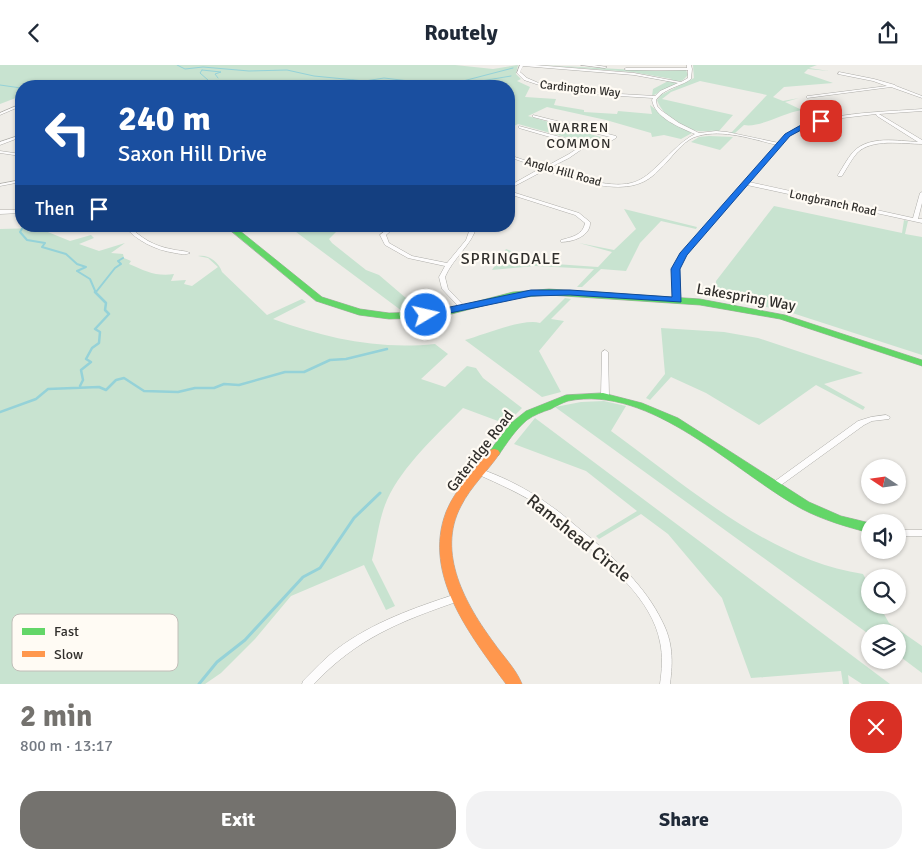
<!DOCTYPE html>
<html lang="en">
<head>
<meta charset="utf-8">
<style>
	body { margin:0; font-family:Signika,sans-serif; background:#f2f2f3; color:#1f2937; height:100vh; display:flex; flex-direction:column; font-size:19px; white-space:nowrap }
	* { box-sizing:border-box; margin:0 }
	p { font-size:16px; color:#747a83 }
	.icon { flex:none; width:28px; height:28px; fill:none; stroke:currentColor; stroke-width:2; stroke-linecap:round; stroke-linejoin:round }
	.map { position:relative; height:619px; overflow:hidden }
	.drawer { display:flex; flex-direction:column; background:#fff; flex:1 }
	.drawer>* { flex:none }
	.guide { position:absolute; left:15px; top:15px; width:500px; height:152px; border-radius:20px; box-shadow:0 1px 4px #0004; background:#1a4fa0; color:#fff; overflow:hidden }
	.needle { width:32px; rotate:283deg }
	.tools { position:absolute; left:861px; top:394px; display:grid; gap:10px }
	.tools a { display:grid; place-items:center; width:45px; height:45px; border-radius:50%; background:#fff; box-shadow:0 1px 4px #0004; font-size:25px }
	.pin { position:absolute; display:grid; place-items:center; width:42px; height:42px; color:#fff; margin:-21px; border-radius:10px; box-shadow:0 2px 8px #0006 }
	.me { position:absolute; width:55px; margin:-28px; rotate:81deg; stroke-linejoin:round; filter:drop-shadow(0 0 4px #0008) }
	.turn { display:flex; align-items:center; gap:18px; height:105px; padding:0 20px; font-size:22px }
	.turn .icon { width:65px; height:65px; stroke-width:2.5 }
	.turn b { display:block; font-size:35px; line-height:42px }
	.then { display:flex; align-items:center; height:48px; padding:0 20px; background:#0003; gap:10px; font-size:19px }
	.round { display:grid; place-items:center; flex:none; width:52px; height:52px; border-radius:20px; background:#f2f2f3 }
	.head { display:flex; align-items:center; justify-content:space-between; height:85px; padding:0 20px }
	h1 { font-size:30px; font-weight:800; line-height:38px; color:#74726e }
	.button { display:flex; gap:10px; margin-top:auto; padding:10px 20px }
	.button a { flex:1; height:58px; border-radius:20px; background:#74726e; color:#fff; font-size:20px; font-weight:800; line-height:58px; text-align:center }
	.button a+a { background:#f2f2f3; color:#1f2937 }
	header { display:flex; justify-content:space-between; align-items:center; height:65px; padding:0 20px; background:#fff; font-size:22px; font-weight:800 }
	.map>svg:first-child { display:block }
</style>
</head>
<body>
<header><svg class="icon" aria-label="back" viewBox="0 0 24 24"><path d="M15 5l-7 7 7 7"/></svg>Routely<svg class="icon" aria-label="share" viewBox="0 0 24 24"><path d="M12 15V3M7 8l5-5 5 5M5 13v7h14v-7"/></svg></header>
<div class="map">
<svg width="922" height="619" viewBox="0 0 922 619">
	<rect width="100%" height="100%" fill="#efede8"/>
	<path fill="#c8e3d0" d="M0,0h455l38,4 25,-4 -2,9 5,5 -4,2 13,6 -5,10 31,2 -2,6 30,5v2l33,2 1,-3 34,3 -2,-9 21,17 21,11 -11,6 -17,-4 -12,2 -1,-4 -45,-13 -59,-13 -19,9 76,22 -14,6 -72,-20 -8,4 2,-2 -3,-1v-39h-374l-18,-3 -12,3h-84v10l-21,8z
		M542,0l114,6 30,-1 2,5 -5,5 -31,16 1,-7 19,-10 -40,-7z
		M693,0h124l-8,3 20,3 -21,-2 -4,4 29,10 -49,4 -11,10 10,4 16,-3 -14,4 17,8c-19,3 -42,18 -58,15l-9,8h-4l36,-38 -67,-14 -29,11 -9,7 71,16 -14,16c-7,-1 -15,1 -21,0 -16,-3 -36,-16 -41,-31l4,-5 33,-17z
		M709,71l24,1 -13,13 -29,-8 8,-5z
		M774,141l128,27 2,-13 4,1 -3,13 17,3v118l-139,-45 -67,-12v-17z
		M624,144l73,18 -1,2 -35,-8 -21,22 -14,28 -25,-2 -19,18h-5l17,-18 -59,-3 -43,4 14,-21 35,14 57,4 14,-15 -33,-9 35,7 22,-21z
		M288,161h54l-13,13 3,4 34,27 13,5 41,35 -18,1z
		M38,163l32,13 21,-6 3,3 -15,6 20,7 26,-8 -14,10 12,1 1,4 7,3 -2,3c16,7 28,13 45,10l-3,7 15,-1 -2,4 8,2 26,-19 -10,-9 -10,-2c10,-2 21,6 24,16l45,43 35,-16 4,3 -33,17c53,19 104,31 162,25l13,10 -27,25 24,8 22,-21 9,2 7,10 39,30 -16,16 -43,-16c-26,27 -60,57 -76,92 -8,18 -10,40 -15,60l23,46 -9,4 -22,-45 -73,31 -36,43 -34,34 -16,11h-205v-455z
		M565,233l6,1 -20,20 13,2 -25,30 22,41 -19,5 -77,-57c18,-5 58,-22 75,-17z
		M661,263l63,4 34,6 105,35 -39,11 41,23 -2,3 -47,-25 -57,40 -53,-32 -35,-16 -21,23 -4,-2 19,-24z
		M604,336l22,5 -15,25c76,55 158,129 252,143l7,13v18h9l10,18 33,23v27l-24,-18v-22h-28v2l-315,-228 26,-5z
		M535,353l355,266h-28l-14,-9 1,9h-6l-2,-13 -90,7 -29,-80 -54,-64 -27,-20 -42,25 -3,-3 41,-25 -51,-40 -72,-27z"/>
	<g fill="none" stroke-linecap="round" stroke-linejoin="round">
		<path stroke="#95d2d8" stroke-width="1" d="M177,0l8,4 18,-2 46,4 38,-1 27,6 51,5 19,-3 42,5 29,-2 14,2 42,-7
			M202,5l19,2 -6,2 3,4
			M202,5l-2,3 8,7 -2,4 5,2
			M353,15l11,6
			M463,16l50,-13
			M0,20l21,3
			M192,21l14,-2"/>
		<path stroke="#95d2d8" stroke-width="2" d="M23,162l-3,5 7,8 18,3 -3,4 24,7 11,10 9,3 -9,4 13,8 6,14
			M96,227l19,-24 6,-4 -3,-3 5,-3"/>
		<path stroke="#95d2d8" stroke-width="2.5" d="M80,321l3,-6 -2,-10 10,-8 -5,-3 6,-11 7,-5 1,-11 -5,-3 14,-15 -4,-4 1,-7 -11,-11
			M0,347l36,-13 12,-10 51,-2 7,3 10,-10 8,-2 20,13 34,1 17,-4h19l10,-4 15,1 46,-13h19l26,-12 16,-1 41,-10"/>
		<path stroke="#95d2d8" stroke-width="3" d="M199,619l18,-22 28,-22 58,-63 17,-9 34,-50 26,-25"/>
		<g stroke="#aeada9" stroke-width="1">
			<path id="street" d="M520,0h15l99,8 47,9 7,-4v-8h-62l-2,-1 2,-1h61v-3h4l1,4 -1,10c-11,8 -27,9 -35,21l1,6 5,5 17,12 20,10 17,-2 11,1 52,11c2,-3 5,-7 8,-9 28,-22 99,-22 135,-25v2l-43,3 43,26v4c-19,0 -50,-6 -65,9 -6,7 -10,15 -15,23h-4v-1c5,-8 9,-16 15,-23 16,-17 45,-11 65,-10l-41,-26 -1,-2 -42,5 -16,4 -15,5 -14,8 -40,46 164,36 7,-25 2,-1v11l-4,16h4v4l-175,-38 -61,70 -7,14 2,31 -3,2 -2,-1 -3,-32 7,-15 97,-109c-25,-6 -54,-16 -79,-9 -13,3 -23,17 -32,27 -7,7 -14,15 -23,19 -27,13 -71,-3 -98,-12l-36,19v-3l32,-18 -32,-11v-2l36,12 24,-13 12,-8 -62,-18v-2l75,20 16,-9 -77,-20v-2l83,21v2l-19,11 -12,-2 -16,11 -20,10c22,7 59,21 82,15 9,-2 17,-8 23,-14 14,-12 24,-26 41,-35 -16,-7 -40,-16 -43,-34l1,-2 -50,-3 -44,-5 -20,-5 -15,-5 -7,-7zM523,1l111,9 44,8 -18,8 -5,5 -52,-3 -44,-6 -18,-3 -14,-6 -7,-6z
				M581,0h13l13,2 -2,1z
				M839,7l35,7 21,6 1,1 26,10v2l-31,-11 -84,11v-2h1l79,-10 -14,-5 -35,-7z
				M21,39v2l-21,9v-2z
				M21,70v2l-21,8v-3z
				M0,86l21,3v2l-21,-3z
				M21,115v2l-21,4v-2z
				M509,126l70,22 11,9c1,14 -17,20 -29,20v-2c11,-3 22,-5 24,-17l-10,-8 -66,-21z
				M0,145h21v3l-21,1z
				M124,161h5c12,12 25,20 42,23 6,2 13,1 19,4 -5,2 -10,1 -15,0 -20,-3 -38,-12 -51,-27z
				M391,161l3,2 -8,7 3,8 23,13 35,7 19,-23 5,-14h6c-6,20 -24,32 -32,51l3,12 17,18 1,1 -1,1h-4l-19,-20 -3,-12 6,-11 -37,-8 -23,-13 -5,-10z
				M605,285l3,2 1,44 -4,2 -4,-2 1,-44z
				M886,350l4,2 -1,2 -17,2 -8,4 -87,63h-6l-1,-2 1,-2 87,-63 13,-4z
				M480,404c22,7 49,21 68,35 14,9 26,21 39,31 29,25 58,51 75,86 11,21 11,40 8,63h-10c2,-14 3,-28 0,-42 -8,-42 -49,-76 -81,-103 -12,-11 -24,-22 -38,-32 -19,-13 -42,-23 -64,-33l-1,-2 1,-2z
				M898,465h24v6h-24z
				M456,529l3,1 2,3 -2,3c-58,20 -102,37 -145,83h-12l1,-3c11,-11 22,-23 34,-32 36,-27 77,-41 119,-55z"/>
		</g>
		<g stroke="#aeada9" stroke-width="1">
			<path id="fast" d="M225,161h9l88,71 38,12 29,4 37,-1 18,-2 69,-18 36,-3 151,10 85,16 137,45v6l-142,-47 -80,-14 -151,-10 -36,3 -69,18 -18,2 -37,1 -30,-4 -43,-14z
				M603,328l39,10 36,15 131,84 32,14 29,7v10c-23,-6 -47,-13 -68,-24 -68,-37 -151,-125 -234,-108 -6,2 -12,5 -17,8 -9,3 -17,6 -24,11 -12,10 -20,23 -29,36h-8l-2,-3 23,-30 15,-12 40,-16z"/>
		</g>
		<g stroke="#aeada9" stroke-width="1">
			<path id="slow" d="M494,384l4,1 2,3c-12,18 -29,33 -39,53 -25,47 5,99 33,137 9,13 22,26 28,41h-16c-35,-48 -84,-109 -60,-172 9,-23 29,-42 44,-62z"/>
		</g>
		<use href="#street" fill="#fdfcfc" fill-rule="evenodd"/>
		<use href="#fast" fill="#63d668" fill-rule="evenodd"/>
		<use href="#slow" fill="#ff974d" fill-rule="evenodd"/>
	</g>
	<path fill="#1a73e8" stroke="#114b97" d="M821,54l2,3 -18,6 -15,8 -103,119 -7,14 1,33 -111,-7 -39,1 -105,22 -5,-3 5,-3 105,-22h39l102,7 -1,-28 9,-16 105,-119 16,-9z"/>
	<g text-anchor="middle" dominant-baseline="central" stroke-width="4.5" stroke-linejoin="round" paint-order="stroke">
		<g font-size="12" fill="#312f2c" stroke="#fffbf4">
			<text transform="translate(580 24) rotate(6)">Cardington Way</text>
			<text transform="translate(563 107) rotate(16)">Anglo Hill Road</text>
			<text transform="translate(833 138) rotate(12)">Longbranch Road</text>
		</g>
		<g font-size="14" letter-spacing="1" fill="#312f2c" stroke="#fffbf4">
			<text x="579" y="62">WARREN<tspan x="579" dy="16">COMMON</tspan></text>
		</g>
		<g font-size="15" fill="#312f2c" stroke="#fffbf4">
			<text transform="translate(746 232) rotate(10)">Lakespring Way</text>
			<text transform="translate(480 386) rotate(-52)">Gateridge Road</text>
		</g>
		<g font-size="16" letter-spacing="1" fill="#312f2c" stroke="#fffbf4">
			<text x="511" y="194">SPRINGDALE</text>
		</g>
		<g font-size="18" fill="#312f2c" stroke="#fffbf4">
			<text transform="translate(579 473) rotate(39)">Ramshead Circle</text>
		</g>
	</g>
	<rect x="12" y="549" width="166" height="57" rx="8" fill="#fffbf4" stroke="#c1beb8" stroke-width="1"/>
	<rect x="22" y="563" width="23" height="7" fill="#63d668"/>
	<rect x="22" y="586" width="23" height="6" fill="#ff974d"/>
	<g font-size="14" fill="#312f2c">
		<text x="54" y="571">Fast</text>
		<text x="54" y="594">Slow</text>
	</g>
</svg>
<div class="tools">
<a><svg class="needle" viewBox="-14 -14 28 28"><path d="M0-13l5 13h-10z" fill="#e53935"/><path d="M0 13l5-13h-10z" fill="#747a83"/></svg></a>
<a><svg class="icon" aria-label="sound" viewBox="0 0 24 24"><path d="M4 9h4l5-4v14l-5-4H4zM17 9q2 3 0 6"/></svg></a>
<a><svg class="icon" aria-label="search" viewBox="0 0 24 24"><circle cx="10" cy="10" r="6"/><path d="M15 15l6 6"/></svg></a>
<a><svg class="icon" aria-label="layers" viewBox="0 0 24 24"><path d="M12 4l9 5-9 5-9-5zM3 14l9 5 9-5"/></svg></a>
</div>
<div class="pin" style="left:821px;top:56px;background:#d93025"><svg class="icon" aria-label="arrive" viewBox="0 0 24 24"><path d="M6 21V4h12l-3 4 3 4H6"/></svg></div>
<svg class="me" style="left:426px;top:250px" viewBox="-20 -20 40 40"><circle r="17" fill="#1a73e8" stroke="#fff" stroke-width="3"/><path d="M0-11L8 9 0 5-8 9z" fill="#fff"/></svg>
<div class="guide">
<div class="turn"><svg class="icon" aria-label="left" viewBox="0 0 24 24"><path d="M17 20v-9H6M10 6l-5 5 5 5"/></svg><div><b>240 m</b>Saxon Hill Drive</div></div>
<div class="then">Then<svg class="icon" aria-label="arrive" viewBox="0 0 24 24"><path d="M6 21V4h12l-3 4 3 4H6"/></svg></div>
</div>
</div>
<section class="drawer">
<div class="head"><div><h1>2 min</h1><p>800 m · 13:17</p></div><a class="round" style="background:#d93025;color:#fff"><svg class="icon" aria-label="close" viewBox="0 0 24 24"><path d="M6 6l12 12M18 6L6 18"/></svg></a></div>
<div class="button"><a>Exit</a><a>Share</a></div>
</section>
</body>
</html>
